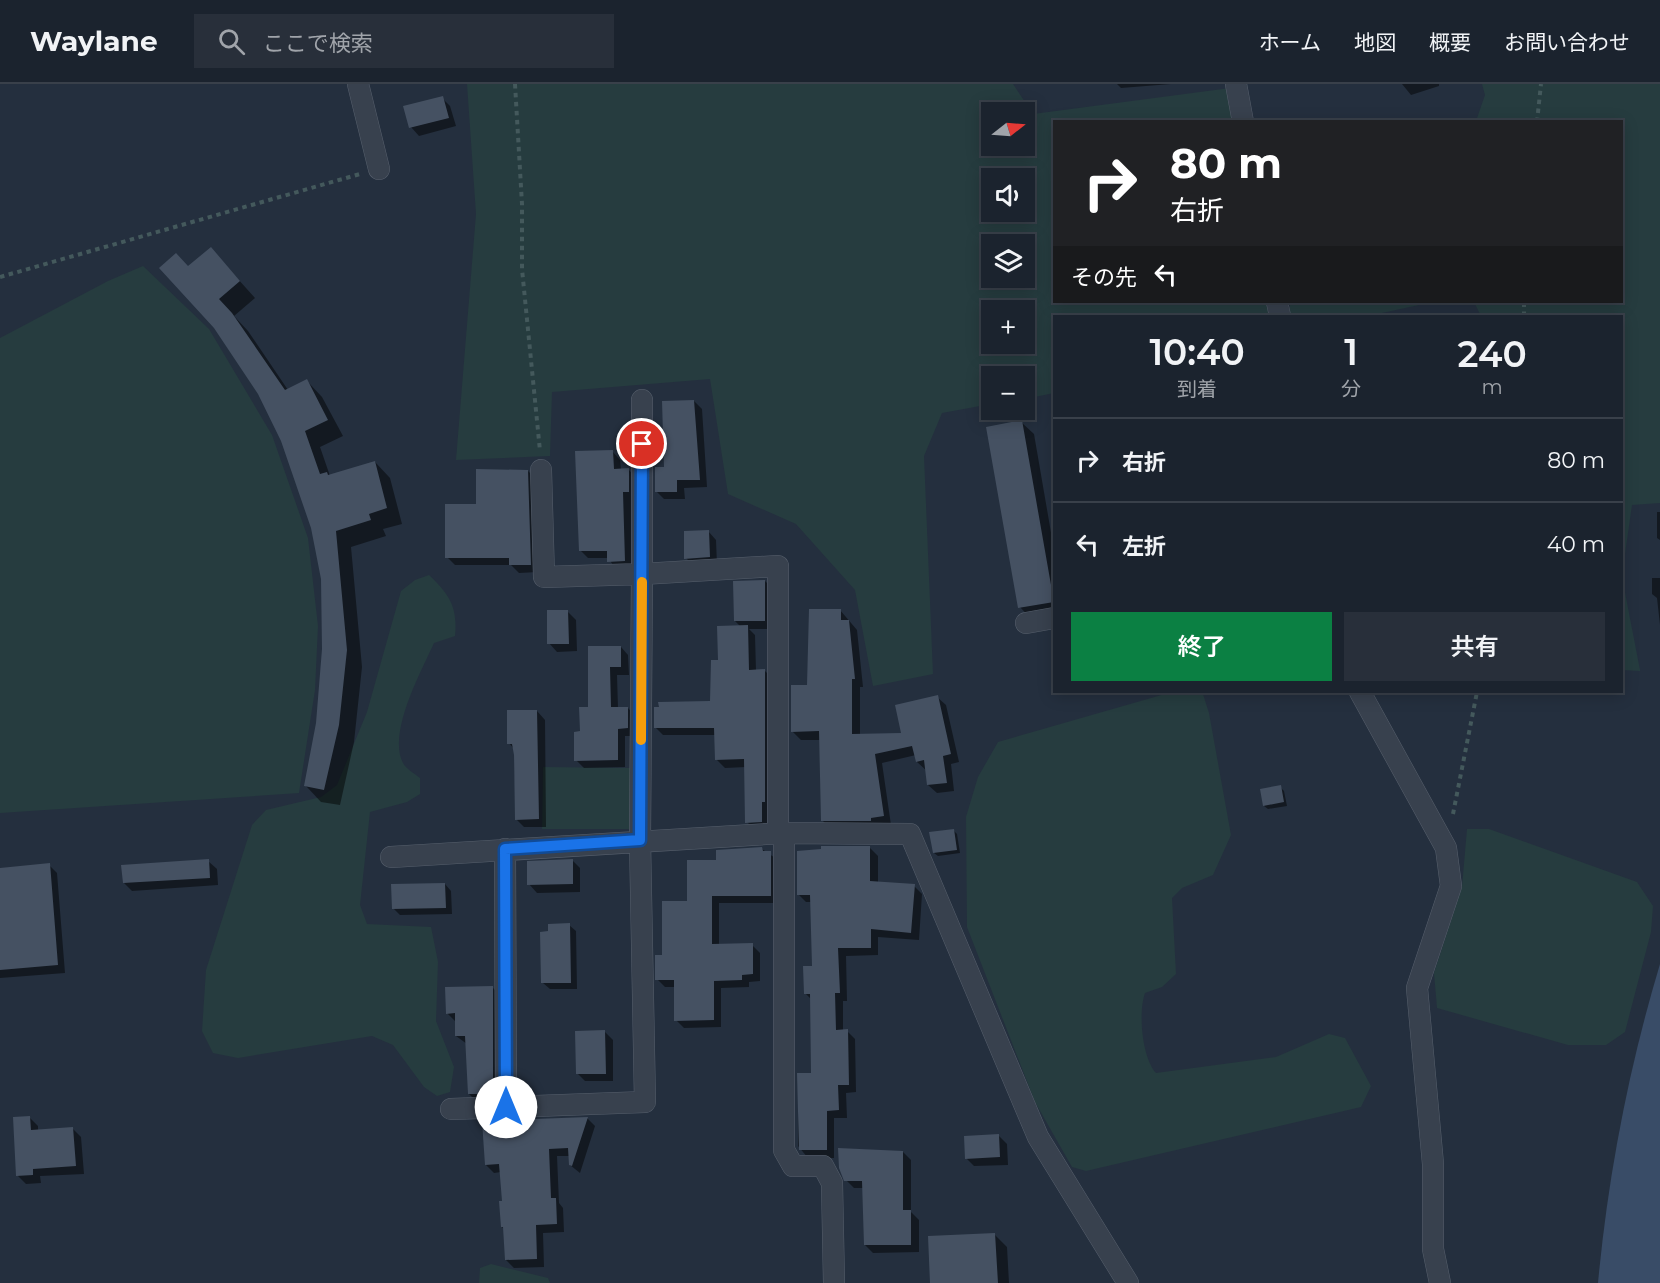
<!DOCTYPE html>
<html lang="ja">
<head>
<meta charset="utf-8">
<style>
	body { margin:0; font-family:Montserrat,"Noto Sans JP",sans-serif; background:#282f3a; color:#f1f3f6; height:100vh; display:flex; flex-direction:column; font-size:22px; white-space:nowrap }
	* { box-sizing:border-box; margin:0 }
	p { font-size:20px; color:#a0a4aa }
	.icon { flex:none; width:33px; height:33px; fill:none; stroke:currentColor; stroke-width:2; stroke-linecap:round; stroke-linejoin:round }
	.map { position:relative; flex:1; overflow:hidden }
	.drawer { position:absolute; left:1053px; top:231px; width:570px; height:378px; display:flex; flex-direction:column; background:#1b232e; border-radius:0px; box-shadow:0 3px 15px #0003,0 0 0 2px #39404a }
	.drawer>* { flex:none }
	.banner { position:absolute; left:1053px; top:36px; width:570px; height:183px; border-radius:0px; box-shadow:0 3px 15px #0003,0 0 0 2px #39404a; background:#202124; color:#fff; overflow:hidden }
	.needle { width:39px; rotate:73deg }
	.tools { position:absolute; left:981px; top:18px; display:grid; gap:12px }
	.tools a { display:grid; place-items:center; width:54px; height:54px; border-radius:0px; background:#1b232e; box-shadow:0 3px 15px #0003,0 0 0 2px #39404a; font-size:30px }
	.pin { position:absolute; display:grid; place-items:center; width:51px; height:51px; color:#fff; margin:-26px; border:3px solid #fff; border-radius:50%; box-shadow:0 2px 6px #0007 }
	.me { position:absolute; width:66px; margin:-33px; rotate:0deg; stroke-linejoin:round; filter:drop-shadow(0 0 4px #0008) }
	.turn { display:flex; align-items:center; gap:21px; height:126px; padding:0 18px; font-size:27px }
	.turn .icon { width:78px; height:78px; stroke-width:2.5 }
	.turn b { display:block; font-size:42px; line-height:51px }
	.then { display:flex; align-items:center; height:57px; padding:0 18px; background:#0003; gap:12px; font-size:22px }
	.eta { display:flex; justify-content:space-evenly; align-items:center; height:102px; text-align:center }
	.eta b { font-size:36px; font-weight:600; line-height:42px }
	.button { display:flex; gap:12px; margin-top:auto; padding:12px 18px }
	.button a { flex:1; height:69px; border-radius:0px; background:#0b8043; color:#fff; font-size:24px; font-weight:600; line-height:69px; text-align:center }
	.button a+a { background:#282f3a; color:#f1f3f6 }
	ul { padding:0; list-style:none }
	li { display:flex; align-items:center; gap:18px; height:84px; padding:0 18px; border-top:2px solid #39404a }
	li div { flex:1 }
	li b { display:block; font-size:22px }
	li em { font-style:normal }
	header { display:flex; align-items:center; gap:36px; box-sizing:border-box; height:84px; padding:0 30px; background:#1b232e; border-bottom:2px solid #39404a }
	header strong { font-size:28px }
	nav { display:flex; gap:33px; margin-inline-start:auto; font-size:21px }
	.search { width:420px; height:54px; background:#282f3a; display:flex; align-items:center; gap:15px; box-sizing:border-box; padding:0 21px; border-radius:0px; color:#a0a4aa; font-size:22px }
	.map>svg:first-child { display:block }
</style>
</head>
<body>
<header>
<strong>Waylane</strong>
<div class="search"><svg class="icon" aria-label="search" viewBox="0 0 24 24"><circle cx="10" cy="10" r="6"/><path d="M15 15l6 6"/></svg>ここで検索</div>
<nav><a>ホーム</a><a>地図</a><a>概要</a><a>お問い合わせ</a></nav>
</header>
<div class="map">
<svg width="1660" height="1199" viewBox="0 0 1660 1199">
	<rect width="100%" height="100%" fill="#242f3e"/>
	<path fill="#263c3f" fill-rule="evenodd" d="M467,0h546l20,30 205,-27 5,34 -189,1v180h215l2,14h-217v77l-29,6 -1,-23h-32l-1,28 -49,9 -18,43 9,218 -60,12 -18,-96 -59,-66 -68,-30 -18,-115 -158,13 -2,64 -94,4 20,-246zM992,28h32v34h-32zM992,94h32v34h-32zM992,160h32v34h-32zM992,226h32v34h-32z
		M1482,0h178v419l-28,2 -10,70v-259h-141l-7,-14h148v-180l-146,-1 9,-26z
		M143,182l66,63 63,106 36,103 10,88 -3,64 -16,103 -299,20v-475l108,-57z
		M1290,218h143l-65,14h-78z
		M429,491c20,19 29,32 26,61l-21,7c-12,27 -47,90 -31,120 3,6 12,11 17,15v16l-13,8 -37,10 -10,93 7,19 64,3 7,35 -2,59 18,46 -4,25 -13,4 -13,-9 -31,-42 -21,-9 -134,22 -25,-5 -11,-22 4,-61 46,-145 14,-15 55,-13 16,-12 30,-73 34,-121 14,-11z
		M1622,493l18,93v1l-18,-1z
		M1172,608l31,2 6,19 22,122 -18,40 -31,13 -10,10 4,76 -14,13 -17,6c-7,20 -3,64 11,80l120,-16 53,-23 16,4 26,48 -10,21 -275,64 -14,-4 -37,-65 -68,-175 -1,-110 12,-40 20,-35z
		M543,683l87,1 1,61h-89z
		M1467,745h22l148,53 16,24 -2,26 -26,100 -19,13h-38l-131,-37 -3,-35 28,-86z
		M491,1180l57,14 2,5h-71l1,-15z"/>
	<path fill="#394c67" d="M1660,880v319h-62c10,-108 31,-216 62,-319z"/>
	<path fill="#0007" d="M1117,0h54l-50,4z
		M1402,0h37v2l-28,9z
		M442,14l8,8 6,20 -37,10 -8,-9z
		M211,165l44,49 -21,18 14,15 40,59 19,-9 15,16 21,39 -23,11 10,29 45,-14 15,16 12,46 -19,5 3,7 -35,11 11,120 -8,75 -14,63 -19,-3 -15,-16 11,-62 6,-74 -1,-71 -10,-52 -30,-86 -23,-48 -70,-125z
		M694,317l8,8 5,78 -23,1 1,11h-21l-8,-8z
		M1021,338l13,12 20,116v66l-22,4 -12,-13z
		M613,368l7,8 1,10h8l7,8v21h-5l1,70h-16l-8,-11h-20l-8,-8z
		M528,387l8,8 2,93 -19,1 -8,-8h-56l-8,-8 30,-51z
		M1657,428h3v28l-3,-2z
		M708,447l8,9 1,25 -23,1 -8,-8z
		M1652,494h8v47l-3,-27 -5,-4z
		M765,497l8,8v40h-24l6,6 1,36h9l8,8 -3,150 -15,1 -8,-8 -1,-55 -21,1 -8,-8 -1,-25h-53l-8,-8 56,-25 9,-40 21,-35 -6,-6z
		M840,526l17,20 6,57h-3v48h43l34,-38 9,8 13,57 -8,2 3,27 -17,2 -9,-8 -1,-14 -10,-9 -1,-7 -34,8 9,62 -60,4 -9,-9 -2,-80h-19l-9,-9z
		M568,528l8,8 1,31 -20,1 -8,-9z
		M589,563h32l7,8 1,20h-12l1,33h10l7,8v20h-10v31l-41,1 -8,-8 14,-52z
		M537,627l8,9 1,107h-22l-8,-8 -2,-70 -5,-6z
		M1280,703l4,4 3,15 -19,3 -4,-3z
		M953,746l4,4 3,19 -22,3 -4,-3z
		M870,764l8,8v27l36,3 8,8 -3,46 -41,-3v18l-32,1 1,45h-4v30h4l8,8 1,53 -10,1 1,25h-13v40h-26l-10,-12v-72h14l-1,-75 -6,-6 8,-26 -1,-65h-6l-8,-8z
		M762,765l16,11v43h-59v43l33,-1 8,8v28l-11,1v5l-28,1v39l-37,1 -8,-8 -1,-33h-10l-8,-8 6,-22 25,-54 30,-41z
		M572,776l8,8v24l-43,1 -8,-9z
		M208,777l9,8 1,16 -86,6 -8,-8z
		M49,781l8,8 8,100 -65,5v-109z
		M445,800l6,7 1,23 -52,1 -7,-7z
		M569,841l7,6 1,58h-27l-7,-6 6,-50z
		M492,903l8,8 1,106 -24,1 -8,-8 -2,-50 -11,-8v-14l-9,-9z
		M605,948l8,8v41h-28l-8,-8z
		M30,1034l8,8v5l35,-2 8,8 3,37 -44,2 1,7 -15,1 -8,-8z
		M587,1034l8,8 -15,47 -10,-8v-9h-13l2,47 4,5 1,24 -21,1 1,34 -30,1 -8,-8 -1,-30 -3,-3 2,-25 -3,-30 -7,1 -8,-8z
		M999,1052l8,8 1,21 -34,1 -8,-8z
		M903,1068l8,8v52l8,8v32l-46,1 -8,-8 -1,-57h-10l-8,-8z
		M995,1151l12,12 2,36h-77z"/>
	<path fill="#455162" d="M443,12l6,22 -40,10 -6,-22z
		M211,163l29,34 -21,18 13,14 53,77 22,-11 21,41 -23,11 15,43 7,-2 1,3 47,-14 12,47 -18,6 2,6 -35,11 11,119 -8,75 -15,65 -20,-4 12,-63 6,-74 -1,-70 -10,-51 -30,-87 -23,-47 -44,-66 -55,-60 17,-15 12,13z
		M694,316l6,80h-23v12h-22v-25h9l-2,-66z
		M1022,336l32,182 -36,6 -32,-181z
		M613,366l1,19 15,-1v24h-6l2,69 -18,1v-11h-28l-4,-100z
		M476,385l52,1 3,95h-22v-7h-64v-54h31z
		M709,446l1,27 -26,2v-28z
		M765,496v41h-31l-1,-40z
		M809,525h32v11h8l6,59h-3v55l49,-1 -6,-28 43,-10 13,59 -8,2 4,27 -20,2 -3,-25 -8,2 -4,-16 -37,8 9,62 -13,2v3h-50l-2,-90 -28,1v-47h16z
		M547,526h21l1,34h-22z
		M748,541l1,45 16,-1v133h-3v20l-17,1 -1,-64 -29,1 -1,-32h-60v-21h5l-1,-5 52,-1 1,-41h7l-1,-34z
		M588,562h33v21h-11l1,40h17v21l-10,1v31l-44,1v-29l6,-1 -1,-24h9z
		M507,626h30l2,109 -24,1 -1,-65 -2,-11h-5z
		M1281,701l3,17 -21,4 -3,-17z
		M954,745l3,21 -24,3 -4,-21z
		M821,762h49v35l45,3 -4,49 -40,-4v19h-33l2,45h-5l1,37 12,-1 1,56h-11l1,25 -12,1v39h-28l-2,-77h14l-1,-79h-6l-1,-28h9l-2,-71h-13v-44l24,-2z
		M762,763l1,4h8v45h-59v48l41,-1v31l-11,1v5l-28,1v39l-40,1v-41h-19v-25h7v-54h25v-41h29v-10z
		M209,775l1,19 -87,5 -2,-18z
		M573,775v25l-46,1v-24z
		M50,779l8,102 -58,5v-102z
		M445,799l1,25 -54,1 -1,-25z
		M570,839l1,60h-30l-1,-51 8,-1v-7z
		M493,902v108h-25l-3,-58h-10v-23l-9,1 -1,-27z
		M605,946l1,44h-30l-1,-43z
		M30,1032l1,14 42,-3 3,39 -43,3v6l-17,1 -3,-59z
		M588,1033l-16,49 -3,-1 -1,-17 -19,1 2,49h5l1,26 -21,1 1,34 -32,1 -2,-33h-2l-2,-26h3l-3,-37 -14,1 -3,-44z
		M999,1050l1,23 -35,2 -1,-23z
		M838,1064l65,3v59h8v35h-47l-2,-64h-18l-5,-13z
		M995,1149l3,50h-68l-2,-47z"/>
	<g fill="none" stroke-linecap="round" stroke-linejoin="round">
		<g stroke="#565f6c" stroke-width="22">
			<path id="minor" d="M358,0l21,85
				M1236,0l7,38
				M1277,218l3,14
				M642,316v174l136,-8v267
				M1026,539l28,-5
				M1360,608l86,156 5,38 -34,102 16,176v85l7,34
				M784,749v317l9,16h30l9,17 2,100
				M505,765l1,258
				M391,773l393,-24 126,1 128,303 90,146
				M451,1025l194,-7 -5,-262 2,-266 -98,3 -3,-107"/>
		</g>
		<path stroke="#44595c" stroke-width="4" stroke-dasharray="4.5 4.5" stroke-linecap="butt" d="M515,0l7,120v65l18,182
			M1537,38l4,-38
			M0,193l360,-103
			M1524,232v-14
			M1453,730l24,-122"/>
		<use href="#minor" stroke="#38414e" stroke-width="21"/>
	</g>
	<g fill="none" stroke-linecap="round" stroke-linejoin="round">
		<g stroke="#114b97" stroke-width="15">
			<path id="route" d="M506,1023l-1,-258 135,-9 2,-396"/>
		</g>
		<use href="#route" stroke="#1a73e8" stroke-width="10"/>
		<path stroke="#f59e0b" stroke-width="10" d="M641,656l1,-158"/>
	</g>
</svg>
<div class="tools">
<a><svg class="needle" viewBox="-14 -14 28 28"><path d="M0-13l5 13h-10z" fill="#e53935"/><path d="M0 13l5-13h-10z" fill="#a0a4aa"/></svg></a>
<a><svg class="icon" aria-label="sound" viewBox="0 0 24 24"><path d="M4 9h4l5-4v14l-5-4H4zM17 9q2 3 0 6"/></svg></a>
<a><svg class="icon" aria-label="layers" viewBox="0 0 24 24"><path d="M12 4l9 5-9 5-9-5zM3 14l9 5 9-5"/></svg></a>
<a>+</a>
<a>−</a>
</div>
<div class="pin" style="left:642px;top:360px;background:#d93025"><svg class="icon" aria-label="arrive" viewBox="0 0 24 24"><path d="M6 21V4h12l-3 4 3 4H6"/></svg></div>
<svg class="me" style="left:506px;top:1023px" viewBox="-20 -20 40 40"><circle r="19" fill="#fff"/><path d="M0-13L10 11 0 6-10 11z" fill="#1a73e8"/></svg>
<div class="banner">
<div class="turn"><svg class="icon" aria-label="right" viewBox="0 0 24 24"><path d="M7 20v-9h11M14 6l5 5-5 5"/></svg><div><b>80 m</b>右折</div></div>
<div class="then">その先<svg class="icon" aria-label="left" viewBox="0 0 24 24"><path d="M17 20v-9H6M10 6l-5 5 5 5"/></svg></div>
</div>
<section class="drawer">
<div class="eta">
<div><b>10:40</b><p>到着</p></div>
<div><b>1</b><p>分</p></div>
<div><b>240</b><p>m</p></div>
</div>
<ul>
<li><svg class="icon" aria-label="right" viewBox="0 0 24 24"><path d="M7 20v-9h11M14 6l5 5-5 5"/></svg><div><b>右折</b></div><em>80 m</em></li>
<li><svg class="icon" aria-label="left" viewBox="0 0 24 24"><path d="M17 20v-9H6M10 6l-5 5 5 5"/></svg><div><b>左折</b></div><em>40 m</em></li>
</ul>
<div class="button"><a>終了</a><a>共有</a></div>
</section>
</div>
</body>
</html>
